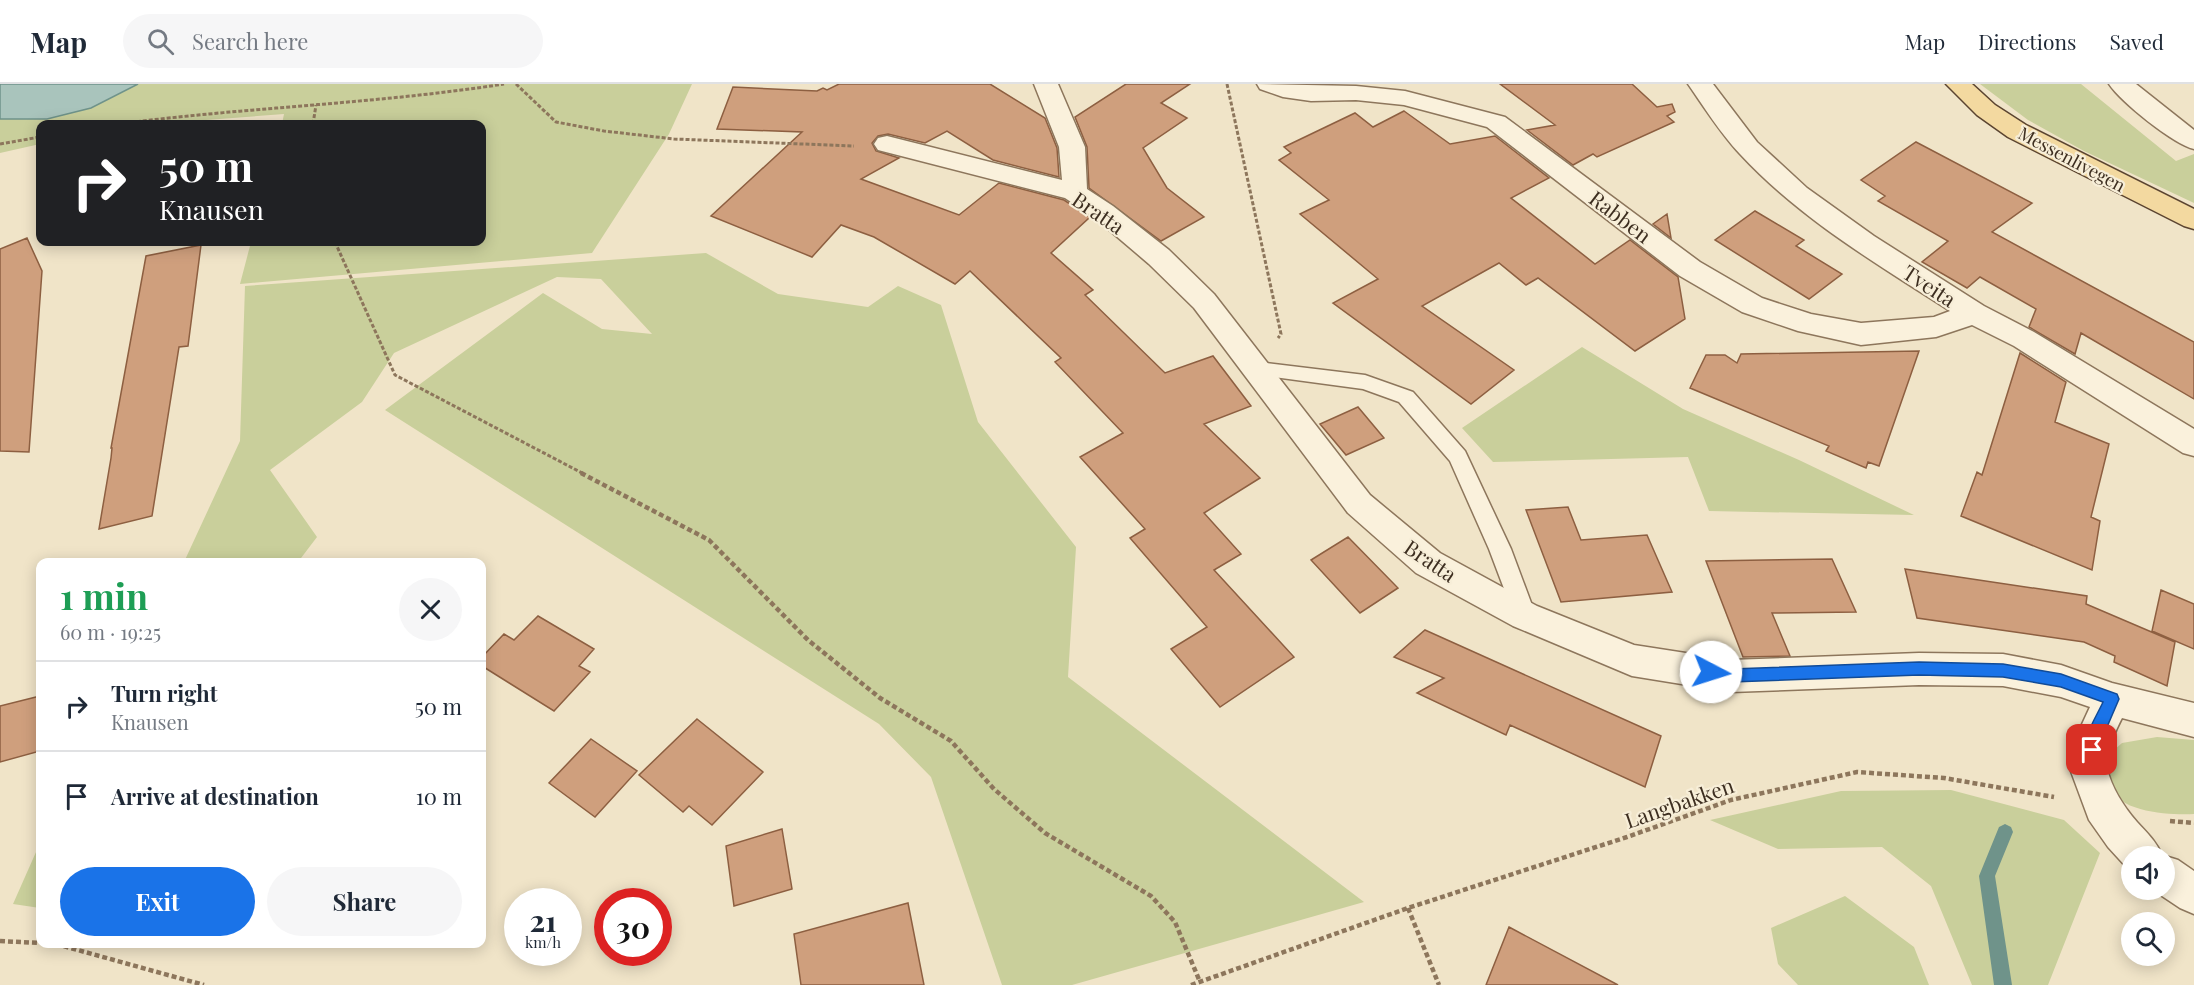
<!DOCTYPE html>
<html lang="en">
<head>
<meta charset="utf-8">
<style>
	body { margin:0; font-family:"Playfair Display",serif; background:#f6f6f7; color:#1f2937; height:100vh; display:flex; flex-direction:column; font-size:22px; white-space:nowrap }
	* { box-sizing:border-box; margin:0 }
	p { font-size:20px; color:#747a83 }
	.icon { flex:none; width:33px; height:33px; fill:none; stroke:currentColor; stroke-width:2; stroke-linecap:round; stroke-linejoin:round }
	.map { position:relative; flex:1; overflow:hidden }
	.drawer { position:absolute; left:36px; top:474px; width:450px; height:390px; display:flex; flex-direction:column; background:#fff; border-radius:12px; box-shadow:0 3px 15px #0003 }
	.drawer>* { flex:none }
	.hud { position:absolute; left:36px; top:36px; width:450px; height:126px; border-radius:12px; box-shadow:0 3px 15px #0003; background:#202124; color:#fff; overflow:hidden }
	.fabs { position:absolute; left:2121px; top:762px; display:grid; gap:12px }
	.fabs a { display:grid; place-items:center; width:54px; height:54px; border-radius:50%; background:#fff; box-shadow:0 3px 15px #0003; font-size:30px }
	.speed { position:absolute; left:504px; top:804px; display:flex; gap:12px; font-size:30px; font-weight:700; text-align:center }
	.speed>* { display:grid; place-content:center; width:78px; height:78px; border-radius:50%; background:#fff; box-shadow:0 3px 15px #0003; line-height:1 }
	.speed small { font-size:15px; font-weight:400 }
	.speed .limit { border:9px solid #d22; background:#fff; color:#111 }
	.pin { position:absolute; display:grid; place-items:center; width:51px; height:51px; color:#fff; margin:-26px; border-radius:12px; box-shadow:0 3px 9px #0006 }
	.me { position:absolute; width:66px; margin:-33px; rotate:95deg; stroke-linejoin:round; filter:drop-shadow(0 0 4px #0008) }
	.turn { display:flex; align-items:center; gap:21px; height:126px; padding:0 24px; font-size:27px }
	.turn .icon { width:78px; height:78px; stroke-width:2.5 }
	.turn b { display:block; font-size:42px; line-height:51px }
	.round { display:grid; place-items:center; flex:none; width:63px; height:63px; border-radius:32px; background:#f6f6f7 }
	.overview { display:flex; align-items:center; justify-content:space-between; height:102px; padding:0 24px }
	h1 { font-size:36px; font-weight:700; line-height:45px; color:#1e9e55 }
	.button { display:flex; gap:12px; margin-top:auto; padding:12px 24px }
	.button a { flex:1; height:69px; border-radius:36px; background:#1a73e8; color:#fff; font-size:24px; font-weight:700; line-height:69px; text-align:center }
	.button a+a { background:#f6f6f7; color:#1f2937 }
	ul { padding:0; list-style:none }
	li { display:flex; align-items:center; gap:18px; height:90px; padding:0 24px; border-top:2px solid #e0e1e3 }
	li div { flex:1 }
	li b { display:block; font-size:22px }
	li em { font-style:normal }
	header { display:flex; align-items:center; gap:36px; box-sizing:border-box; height:84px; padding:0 30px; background:#fff; border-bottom:2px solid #e0e1e3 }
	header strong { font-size:28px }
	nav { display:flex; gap:33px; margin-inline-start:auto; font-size:21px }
	.search { width:420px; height:54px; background:#f6f6f7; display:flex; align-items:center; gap:15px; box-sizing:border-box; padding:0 21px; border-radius:33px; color:#747a83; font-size:22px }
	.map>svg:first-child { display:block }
</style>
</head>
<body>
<header>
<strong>Map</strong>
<div class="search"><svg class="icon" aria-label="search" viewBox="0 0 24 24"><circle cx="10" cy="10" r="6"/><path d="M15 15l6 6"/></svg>Search here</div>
<nav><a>Map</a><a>Directions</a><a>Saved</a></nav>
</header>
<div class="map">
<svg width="2194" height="901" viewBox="0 0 2194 901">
	<rect width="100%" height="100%" fill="#f0e4c8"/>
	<path fill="#c9cf9b" d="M138,0h554l-23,50 -77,119 -352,31 11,-42h231v-118h-200l2,-10 -131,10h-113v20l-40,9v-34h47z
		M1980,0h101l95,77 18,-7v49l-110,-52 -56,-31z
		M706,169l72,41 90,13 30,-21 43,19 37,117 98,125 -8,130 296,225 -292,83h-70l-71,-208 -52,-53 -494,-314 158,-117 59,36 50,5 -51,-55 -44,-2 -163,76 -32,49 -92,68 47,67 -19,25h-114l56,-121 5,-155z
		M1582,263l101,62 116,51 115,55 -205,-4 -21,-54 -195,5 -31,-34z
		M2157,653l37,3v74c-24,1 -75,-1 -85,-28 -4,-8 -3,-20 -4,-28l17,-15z
		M1951,706l113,30 36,33 -52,132h-76l-41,-99 -49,-39 -104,2 -68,-29 131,-29z
		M40,759v65l-27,-4z
		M1845,812l69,51 15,38h-131l-20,-21 -7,-36z"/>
	<path fill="#a9c4bc" stroke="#6f938a" stroke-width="1.5" d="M0,0h138l-47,24 -44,11h-47z"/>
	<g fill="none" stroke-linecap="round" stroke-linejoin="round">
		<path fill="#6f938a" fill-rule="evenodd" d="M2005,740l6,3 2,5 -18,44 17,109h-18l-15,-109 20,-49z"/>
	</g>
	<path fill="#cf9f7d" stroke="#8d5f41" stroke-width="1.5" d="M839,0h151l55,34 12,30 2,29 -66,-17 -46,-29 -22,12 -37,-9 -10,2 -6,7 4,8 23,7 -38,21 98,36 40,-32 65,17 26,17 -39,36 42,37 -8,5 80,78 48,-17 38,50 -47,18 56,54 -56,35 37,41 -27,16 80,87 -74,50 -49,-58 36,-22 -77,-89 15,-9 -65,-72 43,-24 -68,-71 6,-4 -91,-87 -15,13 -81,-47 -33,-12 -29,32 -101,-41 91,-84 -85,-3 16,-42 84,4 6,-3 4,2z
		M1126,0h64l-29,19 26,15 -44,30 24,40 37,29 -43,24 -72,-53 -2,-41 -12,-30z
		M1500,0h132l25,23 15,-3 3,8 -8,4 7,6 -77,35 -4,-3 -20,11 -46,-35 28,-5z
		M1404,27l46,33 45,-8 54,42 -38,20 84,66 35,-24 48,37 7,42 -50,32 -97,-73 -12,7 -27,-22 -77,43 92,64 -43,34 -138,-101 45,-24 -78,-65 29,-14 -50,-40 12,-7 -7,-6 71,-34 18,14z
		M1916,58l116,61 -40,29 202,110v57l-113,-66 -6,21 -46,-27 7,-18 -56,-32 -13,11 -45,-26 26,-21 -70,-40 7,-5 -24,-16z
		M1755,127l49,29 -8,6 46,28 -33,25 -94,-59z
		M1667,130l4,24 -18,-14z
		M27,154l15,33 -13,181 -29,-1v-202z
		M201,161l-13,101 -9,1 -27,169 -53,13 12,-71 1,-10h-1l35,-192z
		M1919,267l-40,115 -11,-4 -2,6 -40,-17 3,-5 -139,-58 16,-33h19l12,8 4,-9z
		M2020,269l46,29 -11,40 54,22 -18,73 9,4 -8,49 -131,-54 16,-44 5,3z
		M1358,323l26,31 -38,17 -26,-31z
		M1568,423l13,33 66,-5 25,57 -111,10 -35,-92z
		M1348,453l50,51 -38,25 -49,-53z
		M1832,475l24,53 -84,1 18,43 -47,1 -37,-96z
		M1905,485l182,27 -1,8 89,38 -8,44 -53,-24 1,-6 -31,-14 -167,-24z
		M2161,506l33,14v45l-42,-18z
		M538,532l56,33 -15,17 11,6 -36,39 -72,-45v-9l22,-23 10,6z
		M1425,546l236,106 -16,51 -135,-62 -4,10 -89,-42 27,-15 -50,-21z
		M40,612v55l-40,11v-56z
		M697,635l66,53 -51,53 -23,-19 -6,6 -44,-37z
		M591,655l46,32 -42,46 -46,-34z
		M782,745l10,60 -58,17 -8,-60z
		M908,819l16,82h-123l-7,-51z
		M1509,843l109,58h-132z"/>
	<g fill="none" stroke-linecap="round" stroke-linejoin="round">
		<g stroke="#8d765c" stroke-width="3">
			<path id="lane" d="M1258,278l107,13 48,17 52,59 46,98 25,67 -3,7 -8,2 -8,-2 -28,-74 -39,-88 -51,-59 -36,-13 -112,-15 -2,-5 2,-5z"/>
		</g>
		<g stroke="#8d765c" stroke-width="3">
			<path id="street" d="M1034,0h24l27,63 2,42 26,17 56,44 45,44 156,201 70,58 97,53 97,39 97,15 188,-7 84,1 58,11 51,18 82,20v34l-72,-19c-6,11 -17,37 -15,50 4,19 17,39 30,54 10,11 19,19 25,33l16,5 16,11v43l-14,-6 -27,-18h11v-34h-32v14h-3l-21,-23 -19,-27 -20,-54 9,-33 12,-26 -29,-10 -58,-11 -84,-1 -188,7 -99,-16 -119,-50 -97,-53 -68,-60 -154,-205 -45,-44 -54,-46 -30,-20 -187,-48 -4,-6 4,-6 9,-2 175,44 -3,-33z
				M1257,0l99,2 49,5 100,26 195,145 62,36 49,16 50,9 73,-6 16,-6c-73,-47 -151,-93 -210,-157 -19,-20 -36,-47 -52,-70h25l44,58 50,46 67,48 110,70 50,26 160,97v27l-11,-3 -169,-107 -42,-21 -36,12 -75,8 -63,-14 -56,-19 -62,-36 -193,-149 -83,-22 -48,-5 -45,1 -28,-4 -23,-8z
				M2109,0h27l58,46v19c-21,-5 -73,-47 -85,-65z"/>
		</g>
		<g stroke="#5b4430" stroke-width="3">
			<path id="primary" d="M1946,0h26l23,21 31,20 168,84v20l-10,-3 -176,-89 -31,-22z"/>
		</g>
		<path stroke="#8d765c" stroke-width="3" stroke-dasharray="4 2" stroke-linecap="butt" d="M516,0l40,38 48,9 70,8 180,7
			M1227,0l54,250 -3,4
			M119,40c128,-17 257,-20 385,-40
			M313,40l3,-19
			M0,60l40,-7
			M40,63v7
			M335,158l60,133 189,99"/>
		<path stroke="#8d765c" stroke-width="4.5" stroke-dasharray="5 3" stroke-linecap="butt" d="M581,389l128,67 99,100 72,58 71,43 43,48 51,44 106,63 24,26 25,60
			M2170,737l24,2
			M1408,824l31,77
			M0,857l40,2
			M56,860l148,41
			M1191,901l217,-77 219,-71 104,-37 126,-28 87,6 110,19"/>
		<use href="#lane" fill="#faf1dc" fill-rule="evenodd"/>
		<use href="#street" fill="#faf1dc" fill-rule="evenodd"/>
		<use href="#primary" fill="#f3d9a0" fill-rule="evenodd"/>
	</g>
	<path fill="#1a73e8" stroke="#114b97" stroke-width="1.5" d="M1919,578l84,2 58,10 56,20 2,5 -15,35 -6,21 -6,2 -5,-2c-7,-15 10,-39 16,-53l-42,-15 -58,-10 -84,-2 -188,7 -25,-5 -2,-5 2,-4 5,-2 20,3z"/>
	<g text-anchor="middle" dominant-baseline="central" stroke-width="4.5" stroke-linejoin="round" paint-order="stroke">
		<g font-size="18" fill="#3d2e20" stroke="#f7eed8">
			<text transform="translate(2072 75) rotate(28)">Messenlivegen</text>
		</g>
		<g font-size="21" fill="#3d2e20" stroke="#f7eed8">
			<text transform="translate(1099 128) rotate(34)">Bratta</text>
			<text transform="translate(1621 132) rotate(37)">Rabben</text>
			<text transform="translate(1930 201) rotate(33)">Tveita</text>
			<text transform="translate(1431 476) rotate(34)">Bratta</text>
			<text transform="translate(1679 718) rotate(-19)">Langbakken</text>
		</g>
	</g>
</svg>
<div class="fabs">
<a><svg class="icon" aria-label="sound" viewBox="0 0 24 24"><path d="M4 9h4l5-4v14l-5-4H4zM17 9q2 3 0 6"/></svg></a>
<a><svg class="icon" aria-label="search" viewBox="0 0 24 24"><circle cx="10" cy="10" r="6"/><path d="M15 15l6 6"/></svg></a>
</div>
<div class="speed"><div>21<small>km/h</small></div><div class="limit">30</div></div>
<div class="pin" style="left:2092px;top:666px;background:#d93025"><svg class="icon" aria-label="arrive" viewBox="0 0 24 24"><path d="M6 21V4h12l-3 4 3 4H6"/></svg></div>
<svg class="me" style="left:1711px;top:588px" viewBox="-20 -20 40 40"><circle r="19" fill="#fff"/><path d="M0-13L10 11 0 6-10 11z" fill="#1a73e8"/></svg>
<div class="hud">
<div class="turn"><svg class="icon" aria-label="right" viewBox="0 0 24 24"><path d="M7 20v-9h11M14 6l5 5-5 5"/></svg><div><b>50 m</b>Knausen</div></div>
</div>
<section class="drawer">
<div class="overview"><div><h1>1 min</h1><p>60 m · 19:25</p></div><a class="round"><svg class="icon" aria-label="close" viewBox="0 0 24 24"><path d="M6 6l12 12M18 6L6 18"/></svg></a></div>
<ul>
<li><svg class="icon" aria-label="right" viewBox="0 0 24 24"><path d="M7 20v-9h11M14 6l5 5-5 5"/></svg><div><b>Turn right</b><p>Knausen</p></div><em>50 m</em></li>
<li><svg class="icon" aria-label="arrive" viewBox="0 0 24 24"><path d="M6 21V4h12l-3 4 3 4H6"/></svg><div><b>Arrive at destination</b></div><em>10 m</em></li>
</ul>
<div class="button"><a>Exit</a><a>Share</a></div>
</section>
</div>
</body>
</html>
